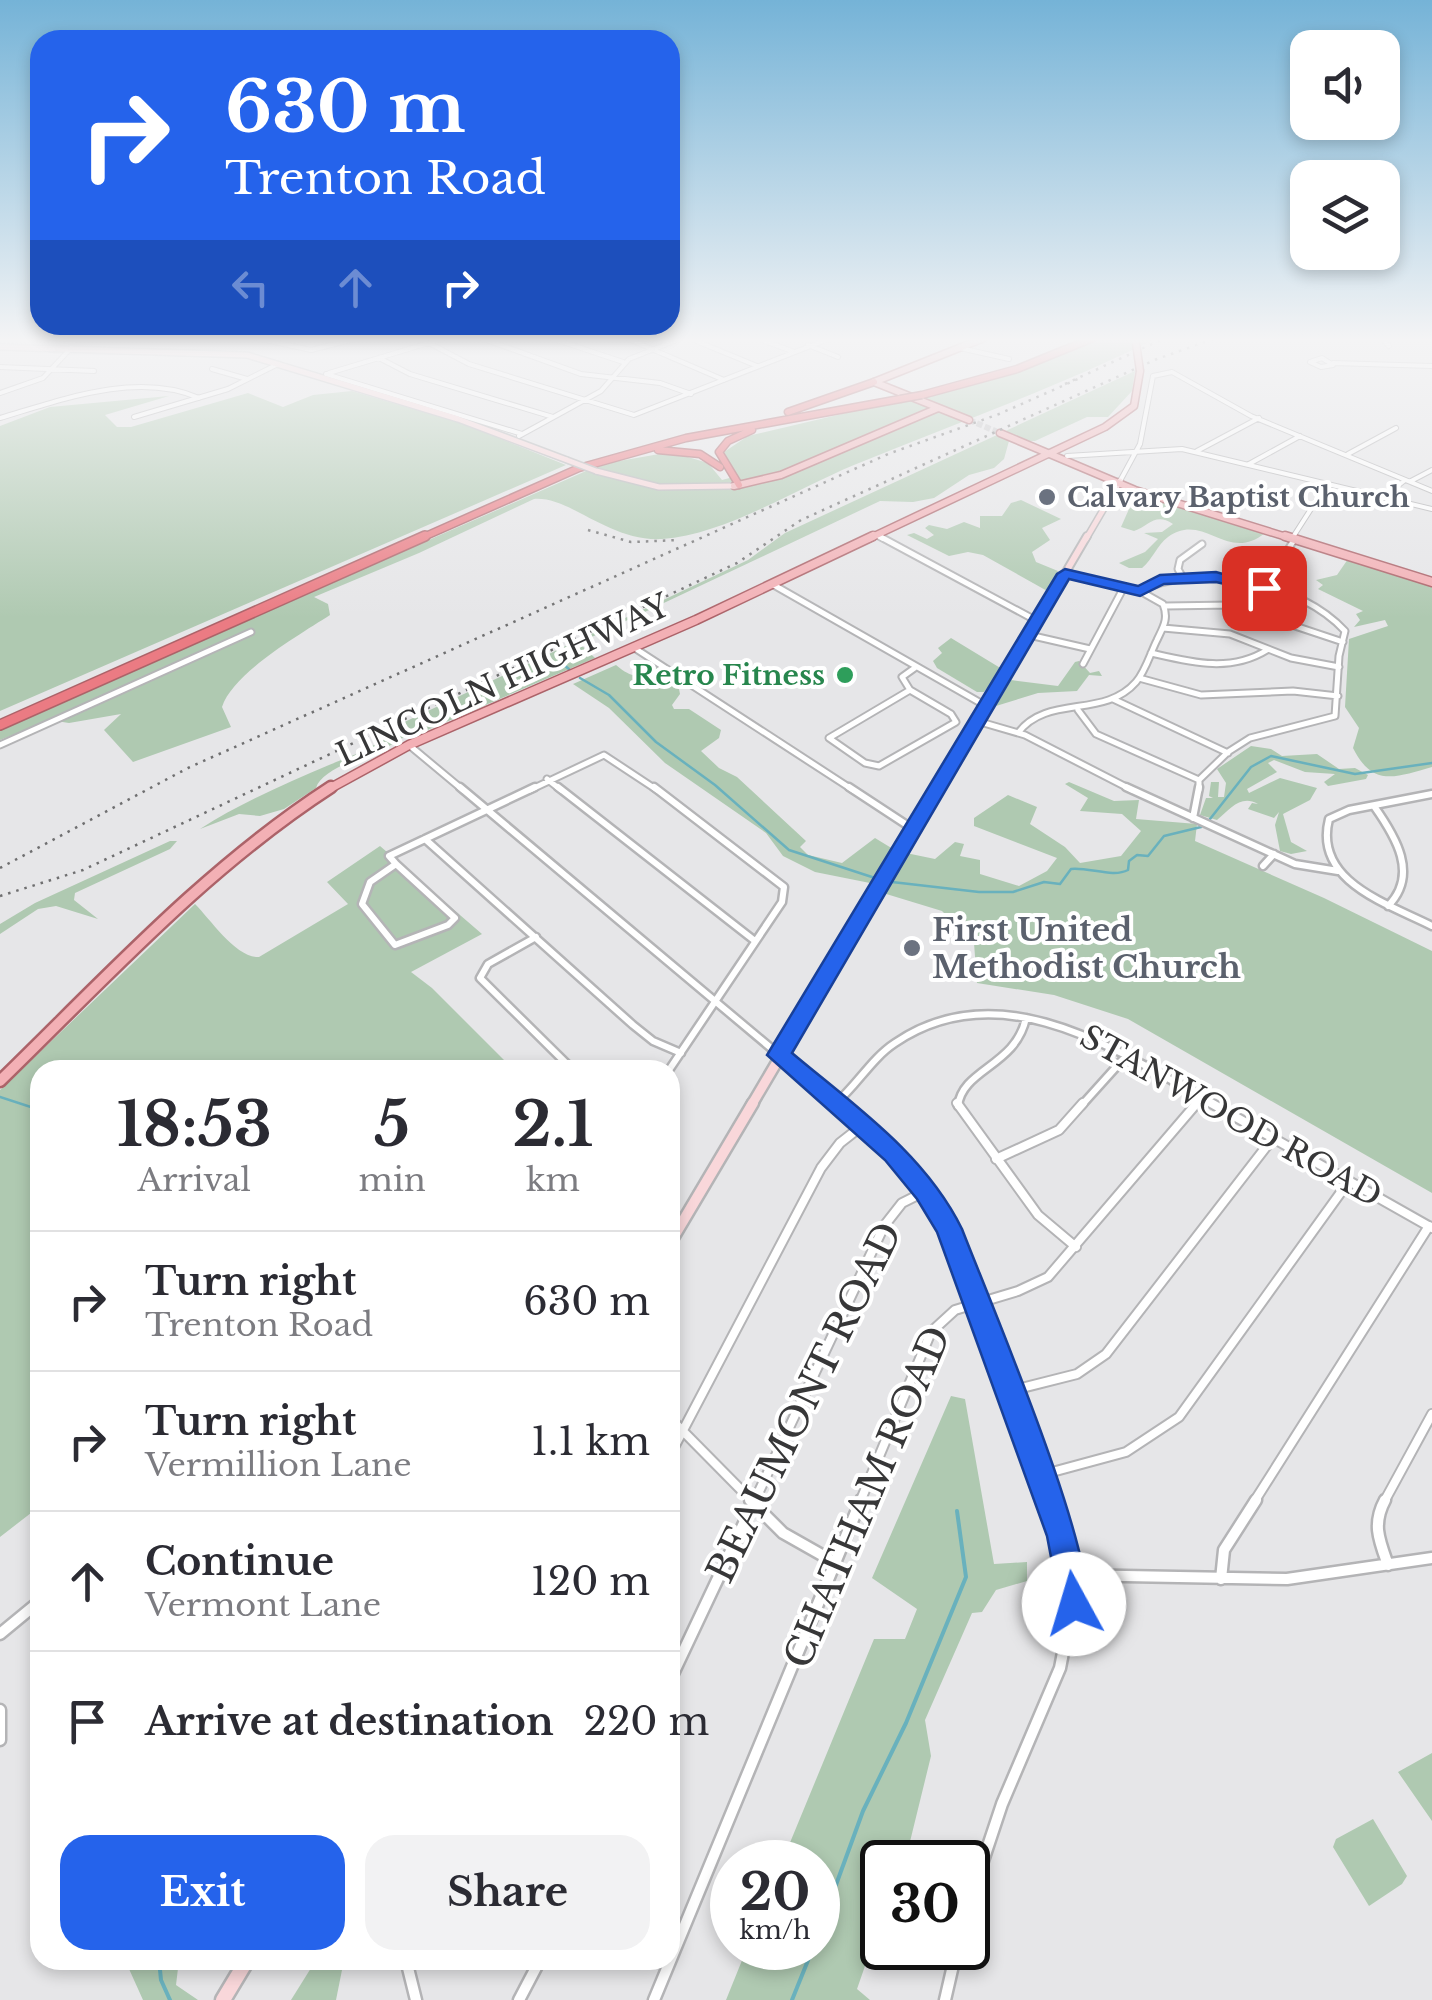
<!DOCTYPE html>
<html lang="en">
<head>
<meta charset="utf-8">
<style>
	body { margin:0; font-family:"Libre Baskerville",serif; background:#f2f2f3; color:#2b2b33; height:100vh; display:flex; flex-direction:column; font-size:38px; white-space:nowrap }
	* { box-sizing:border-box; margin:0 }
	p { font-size:32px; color:#7c7c81 }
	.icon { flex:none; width:55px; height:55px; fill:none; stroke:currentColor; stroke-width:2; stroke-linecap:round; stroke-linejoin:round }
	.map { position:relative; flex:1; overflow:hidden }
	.panel { position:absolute; left:30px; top:1060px; width:650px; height:910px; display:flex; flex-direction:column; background:#fff; border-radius:30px; box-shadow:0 5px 15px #0003 }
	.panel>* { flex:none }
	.hud { position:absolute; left:30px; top:30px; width:650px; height:305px; border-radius:30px; box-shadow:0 5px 15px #0003; background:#2563eb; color:#fff; overflow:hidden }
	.controls { position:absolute; left:1290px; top:30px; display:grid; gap:20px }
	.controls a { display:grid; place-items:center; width:110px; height:110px; border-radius:20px; background:#fff; box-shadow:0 5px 15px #0003; font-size:50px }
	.speed { position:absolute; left:710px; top:1840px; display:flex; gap:20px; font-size:50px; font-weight:700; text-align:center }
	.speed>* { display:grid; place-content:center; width:130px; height:130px; border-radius:50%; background:#fff; box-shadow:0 5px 15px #0003; line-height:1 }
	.speed small { font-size:25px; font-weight:400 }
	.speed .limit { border:5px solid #111; border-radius:15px; background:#fff; color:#111 }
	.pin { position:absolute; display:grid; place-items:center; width:85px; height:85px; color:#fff; margin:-42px; border-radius:20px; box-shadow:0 5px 15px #0006 }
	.me { position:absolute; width:110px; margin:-55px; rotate:354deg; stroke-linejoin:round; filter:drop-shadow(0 0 8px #0008) }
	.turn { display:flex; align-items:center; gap:35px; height:210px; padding:0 30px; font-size:45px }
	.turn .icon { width:130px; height:130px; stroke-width:2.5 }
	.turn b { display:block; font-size:70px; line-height:85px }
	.lanes { display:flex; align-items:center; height:95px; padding:0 30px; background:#0003; justify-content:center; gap:50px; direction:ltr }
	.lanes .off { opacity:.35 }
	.eta { display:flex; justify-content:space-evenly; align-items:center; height:170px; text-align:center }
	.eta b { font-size:60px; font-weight:800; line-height:70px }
	.primary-button { display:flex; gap:20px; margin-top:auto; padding:20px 30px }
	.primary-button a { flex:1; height:115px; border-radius:30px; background:#2563eb; color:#fff; font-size:40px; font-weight:800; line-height:115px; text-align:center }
	.primary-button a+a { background:#f2f2f3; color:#2b2b33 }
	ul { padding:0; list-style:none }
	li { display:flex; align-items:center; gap:30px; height:140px; padding:0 30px; border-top:2px solid #e1e1e2 }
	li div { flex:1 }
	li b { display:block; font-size:38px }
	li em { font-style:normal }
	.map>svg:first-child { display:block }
</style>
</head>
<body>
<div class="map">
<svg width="1432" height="2000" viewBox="0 0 1432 2000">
	<rect width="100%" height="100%" fill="#e6e6e8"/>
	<path fill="#afc9b1" d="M1098,338h59c-98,49 -201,85 -303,127 -58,24 -130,70 -192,74 -53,3 -92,-43 -128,-40l-115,54 -105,44 14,7 2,11c-31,20 -97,58 -108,92l9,20 -98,35 -29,-32 17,-16 -52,9 -19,-3 -50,20v-12l602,-264 69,-12 37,11 14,17 15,-4 -13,-24 24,-16 251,-59z
		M1135,371l-3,20 -24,26h-21l-52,24h-26l-5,18 -10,9 -25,7 -35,23 -21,4 -33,-1 -301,142 16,15 -184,79 -15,2 -3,5c-21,11 -71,23 -77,44l-32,21 -24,7 -21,-2 -39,15c38,-25 87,-46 129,-64 27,-11 47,-16 67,-39l352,-166 37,-27z
		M352,391l112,33 102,41 -566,246v-285l50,-19 119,-11 -64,19 12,12h14l117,-34 35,14 30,-12z
		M1144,497h7l114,36c-38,31 -61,-22 -97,4 -11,8 -15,22 -26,31h-13l-10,-5 26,-11 13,-13 -14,-6 18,-1 11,-8c-18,-12 -24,2 -39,7l-13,-4 8,-18z
		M1021,500l40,19 -19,9 8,12 -18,12 4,10 22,9 -9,21 -66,-37 -15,-3 -19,4 -42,-21 7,-2 13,6 7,-4 -9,-7 4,-3 18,4 17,-7 16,6v-12h22l9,-13z
		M1348,559l84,25v183c-36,10 -59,21 -79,-19l6,-20 -14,-21 4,-68 39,-13 -3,-6 -31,7 6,-7 -4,-6 7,-3 -45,-22 5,-4 -7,-5 21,-5z
		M951,638l51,31 -18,23h-7l-40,-24 -4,-7 9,-8 -4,-5z
		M1079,661l11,12 9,-2 3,5 -13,-1 -12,16 -39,2 -42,13 15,-26 47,6 17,-24z
		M616,665c17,14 22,13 41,2l20,12 3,15 -8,11 2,4h15l32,21 -2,8 -18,13 18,17 18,9 69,64 -6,6 8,8 34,8 33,-25 18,11 -23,34 -55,-11 -32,-16 -17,-23 -101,-70 -56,-55 -36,-24z
		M1251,746l20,3 11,7 35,-2 22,15 16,-1 13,7 -2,4 -38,7 -4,-4 11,-8 -30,-2 -31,-12 -6,3 9,9 -30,17 2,4 31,-15 37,10 -7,12 -27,14 8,28 16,9 -16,3 -11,-3 -5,-26 4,-13 -5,6 -26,-9 4,-6 6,1c-17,-10 -28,5 -41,16l-17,-5 6,-17h7l-4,-2 2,-14h8l-1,15h6l2,-14 -9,-14z
		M1069,782l45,19 25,-1 -3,19 61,5 -2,17 129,57 108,53v242l-304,-174 -74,-24 -77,-12 -3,-40 -32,-32 -59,-18 23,-40 29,6 20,-17 9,2 -4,12 20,4v14l39,12 28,-15 10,-13 -83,-32v-8l34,-23 29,12 -7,17 35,23 15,16 41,-7 20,-25 -19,-17 -42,-3 8,-13 -23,-14z
		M170,841h7l-7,8 -95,44 -1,7 24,19 -42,-13 -18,3 -38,25v-10l35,-21z
		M380,846l102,88 -71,38 21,16 82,82h-474v436l-40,31v-447l195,-186c16,16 41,54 64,53l89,-53 -21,-22z
		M951,1396l14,3 29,165 33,-2v19l-31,9 -14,22 -10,1 -47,107 6,36 -26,106h-23v55l-25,72 13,11h-144l21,-52h71v-86h-36l92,-223h31l12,-30 -45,-31z
		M1432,1753v68l-34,-49z
		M1373,1819l34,57 -5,8 -33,22 -36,-59 3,-8z
		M125,1960h54l-3,25 22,15h-55z
		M316,1960h28l-8,40h-45z"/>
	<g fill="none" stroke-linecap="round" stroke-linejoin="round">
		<path stroke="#69b1bd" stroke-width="2.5" d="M563,664l7,6
			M580,678l29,17 47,47 59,43 74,65 86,28
			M1210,819l41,-52 20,-11 84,18 77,-11
			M892,882l87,10h34l31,-10 16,2 11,-15c18,-2 42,9 57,1l1,-9 8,-6 11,1 16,-20 37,-9
			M0,1097l40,13"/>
		<path stroke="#69b1bd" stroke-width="4" d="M818,1934l45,-123 43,-88 60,-146 -9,-66
			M159,1960l2,20 9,20
			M792,2000l21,-52"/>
		<path stroke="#c3c3c5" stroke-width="6" stroke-dasharray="6 2.5" stroke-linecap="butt" d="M969,420l31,13"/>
		<g stroke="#b4b4b6" stroke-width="6">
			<path id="street-far4" d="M256,338l55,12 48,-12
				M481,338l100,36 79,9 31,11
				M551,338l72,24
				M626,338l98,42
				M689,338l68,28
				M756,338l36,13
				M1381,338l8,8
				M429,343l40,21 165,51 197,-77
				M808,345l30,12
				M960,348l49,11
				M379,358l31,16 143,43
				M1322,358l11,7 -12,2 -11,-5z
				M1333,363l99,3
				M0,367l94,4
				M212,369l35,10
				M329,373l116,-35
				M326,374l196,60
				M0,393l43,-15 28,-30
				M134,417l94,-28 50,-25
				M0,418c61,-18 137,-47 199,-20
				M519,436l82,-45 28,-32 53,-21
				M1197,451l62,-33
				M1348,454l48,-26
				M1067,456l115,-7 250,60
				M1249,464l51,-28
				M1120,481l20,-37 13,-68 19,-4 79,44 181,75
				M1411,481l21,-11
				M1383,498l22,-18
				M876,535l7,4
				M1293,537l34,-53"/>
		</g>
		<g stroke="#b4b4b6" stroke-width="9">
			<path id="street-far3" d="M879,536l158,85
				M1277,567l17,-27
				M1183,578l-5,-9 2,-9 22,-16
				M772,584l214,122
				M1140,591c60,-30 160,-9 205,40l-6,25 -4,60 -85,22 -22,14 -29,28v10
				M1165,606l67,-1 111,37
				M1163,628l67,6 61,24 48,9
				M1029,635l61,14
				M633,647l220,143
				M1151,653c39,9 79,20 116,-3
				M1083,664l41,-77
				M1139,678l62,17 92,-4 45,5
				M910,690l41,24 5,8 -77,44 -14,-3 -36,-25z
				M910,690l-8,-13 14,-10
				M1113,699l115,54
				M1078,710l18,24 103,46
				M977,721l48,14 107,55
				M1018,733c29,-39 86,-14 118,-51 10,-12 14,-28 21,-42 6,-13 12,-21 6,-36l-23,-13 -75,-18
				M0,745l251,-113
				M409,745l54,45
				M547,779l14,11
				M530,790l74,-35 53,35"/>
		</g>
		<g stroke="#b4b4b6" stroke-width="11">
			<path id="street-far2" d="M460,787l380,319
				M558,787l197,154
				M654,787l130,100 -2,15 -113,168
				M849,787l64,42
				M1126,787l169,77 43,7
				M1432,794l-83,16 -20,9c-16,63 60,85 103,107
				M1374,806c22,31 45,69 14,100
				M1193,818l6,-31
				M425,839l208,186 20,16 28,12
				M396,864l59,54 -7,7 -53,20 -33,-41 8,-22z
				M396,864l-7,-8 146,-69
				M1263,866l11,-12
				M536,937l-48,27 -8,14 93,92
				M836,1103c21,-18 36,-45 59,-60 107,-73 226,9 321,63
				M958,1106c4,-37 58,-40 68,-88
				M1081,1106l45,-50
				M1195,1106l6,-8"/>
		</g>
		<g stroke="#b4b4b6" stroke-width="12">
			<path id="street-far1" d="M837,1103l38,32 46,50 28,44 102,273
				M957,1103l81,112 38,32
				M1211,1103l221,125
				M996,1159l63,-29 24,-27
				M1010,1391l67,-17 29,-20 167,-216
				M670,1418l83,84
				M670,1455l151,-287 19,-25 23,-18
				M1041,1475l85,-23 53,-35 170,-236
				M754,1502l130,-276 18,-23 24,-12
				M860,1502l71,-170 24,-22 63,-19 30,-14 149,-174
				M1254,1502l175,-276
				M1384,1502l48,-88"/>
		</g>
		<g stroke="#b4b4b6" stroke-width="15">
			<path id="street" d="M750,1500l33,33 53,30
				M1385,1500c-13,24 -6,40 3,65
				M1072,1575l215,4 145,-21
				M1221,1579l3,-29 32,-50
				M0,1634l40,-33
				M670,1680l85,-180
				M0,1710v30
				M968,1906l34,-102 58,-136 14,-72 -11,-60 -13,-36
				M406,1960l10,40
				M519,2000l21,-40
				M654,2000l207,-500
				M945,2000l12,-52"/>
		</g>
		<g stroke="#b4b4b6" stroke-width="8">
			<path id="secondary-far4" d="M0,347l247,8 211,64 109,41
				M596,471l63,16 75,-1
				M1086,539l34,-58"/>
		</g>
		<g stroke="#b4b4b6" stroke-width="10">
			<path id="secondary-far3" d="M938,790l149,-254"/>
		</g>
		<g stroke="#b4b4b6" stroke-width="14">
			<path id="secondary-far2" d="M751,1106l188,-319"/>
		</g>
		<g stroke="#b4b4b6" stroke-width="15">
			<path id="secondary-far1" d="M670,1243l83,-140"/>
		</g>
		<g stroke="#b4b4b6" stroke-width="19">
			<path id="secondary" d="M223,2000l24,-40"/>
		</g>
		<g stroke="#ac6369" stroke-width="9">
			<path id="primary-far2" d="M874,382l110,-44
				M874,382l95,38
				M1000,433l135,57 158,49
				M734,486l47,-11 157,-67
				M868,539l237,-112 29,-21 6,-35"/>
		</g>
		<g stroke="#ac6369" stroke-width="11">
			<path id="primary-far1" d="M1285,536l147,46
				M327,790l82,-45 287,-125 177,-84"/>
		</g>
		<g stroke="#ac6369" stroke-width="15">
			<path id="primary" d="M0,1081c106,-103 206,-213 331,-294"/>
		</g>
		<g stroke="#ac6369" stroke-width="9">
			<path id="highway-far1" d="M922,395l95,-26 76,-31
				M788,412l86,-30
				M658,450l42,4 20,13
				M739,485l-20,-33 9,-11 24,-11
				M419,539l160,-71 107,-30 214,-39"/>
		</g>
		<g stroke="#ac6369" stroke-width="12">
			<path id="highway" d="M0,725l425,-189"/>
		</g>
		<use href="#street-far4" stroke="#fff" stroke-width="4"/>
		<use href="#street-far3" stroke="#fff" stroke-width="5"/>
		<use href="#street-far2" stroke="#fff" stroke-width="6"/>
		<use href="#street-far1" stroke="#fff" stroke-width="8"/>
		<use href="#street" stroke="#fff" stroke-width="10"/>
		<use href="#secondary-far4" stroke="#f9d7da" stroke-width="5"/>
		<use href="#secondary-far3" stroke="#f9d7da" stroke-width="6"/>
		<use href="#secondary-far2" stroke="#f9d7da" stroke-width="9"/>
		<use href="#secondary-far1" stroke="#f9d7da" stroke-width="10"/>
		<use href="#secondary" stroke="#f9d7da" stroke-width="14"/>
		<use href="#primary-far2" stroke="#f3b0b5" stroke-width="6"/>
		<use href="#primary-far1" stroke="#f3b0b5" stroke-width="8"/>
		<use href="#primary" stroke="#f3b0b5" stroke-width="10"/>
		<use href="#highway-far1" stroke="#eb7b83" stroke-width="6"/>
		<use href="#highway" stroke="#eb7b83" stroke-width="9"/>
		<path stroke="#6f6f70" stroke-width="2.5" stroke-dasharray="2.5 6" stroke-linecap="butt" d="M1065,384l100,-46
			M588,530l43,12 48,-2
			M0,868l188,-100 700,-314 111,-40 79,-35
			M0,896l83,-26 654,-307 64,-43 356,-161 59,-21"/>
		<g stroke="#b4b4b6" stroke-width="8" stroke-linecap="butt">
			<path id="secondary-bridge" d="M567,460l29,11"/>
		</g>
		<g stroke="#ac6369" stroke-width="9" stroke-linecap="butt">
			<path id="primary-bridge" d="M1136,343l4,28"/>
		</g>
		<g stroke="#ac6369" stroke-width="9" stroke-linecap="butt">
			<path id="highway-bridge" d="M900,399l22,-4"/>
		</g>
		<use href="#secondary-bridge" stroke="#f9d7da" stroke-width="5"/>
		<use href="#primary-bridge" stroke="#f3b0b5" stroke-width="6"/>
		<use href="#highway-bridge" stroke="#eb7b83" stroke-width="6"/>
	</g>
	<linearGradient id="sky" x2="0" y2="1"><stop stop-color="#75b3d7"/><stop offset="0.55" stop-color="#f4f4f5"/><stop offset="1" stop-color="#f4f4f5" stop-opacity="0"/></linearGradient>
	<rect width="1432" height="618" fill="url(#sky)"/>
	<path fill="#2563eb" stroke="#184099" stroke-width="2.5" d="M1065,569l73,17 22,-11 56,-3 57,16 -9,5 -48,-11 -52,2 -24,12 -71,-17 -277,474c63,53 133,101 170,176 24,63 142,339 123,386l-11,5 -12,-5 -15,-79 -110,-304 -20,-33 -32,-39 -118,-105 290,-481z"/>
	<g fill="#6b7280" stroke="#fff" stroke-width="4">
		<circle cx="1047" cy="497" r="10"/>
		<circle cx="912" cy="948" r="10"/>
	</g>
	<circle fill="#2e9e5b" stroke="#fff" stroke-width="4" cx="845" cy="675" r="10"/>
	<g text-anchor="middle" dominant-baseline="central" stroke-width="8" stroke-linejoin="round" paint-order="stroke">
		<g font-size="28" font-weight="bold" fill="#5b616d" stroke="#fff" text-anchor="start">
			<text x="1067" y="497">Calvary Baptist Church</text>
		</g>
		<g font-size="28" font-weight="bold" fill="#27864d" stroke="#fff" text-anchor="end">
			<text x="825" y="675">Retro Fitness</text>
		</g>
		<g font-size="32" fill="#373738" stroke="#fff">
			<text transform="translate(503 680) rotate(-25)">LINCOLN HIGHWAY</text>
			<text transform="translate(1231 1116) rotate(29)">STANWOOD ROAD</text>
		</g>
		<g font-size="32" font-weight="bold" fill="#5b616d" stroke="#fff" text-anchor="start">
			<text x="932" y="930">First United<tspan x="932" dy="37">Methodist Church</tspan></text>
		</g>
		<g font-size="38" fill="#373738" stroke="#fff">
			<text transform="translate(804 1402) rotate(-64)">BEAUMONT ROAD</text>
			<text transform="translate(867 1497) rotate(-67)">CHATHAM ROAD</text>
		</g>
	</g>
</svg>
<div class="controls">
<a><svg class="icon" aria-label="sound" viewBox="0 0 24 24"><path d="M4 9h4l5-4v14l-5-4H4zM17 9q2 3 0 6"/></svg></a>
<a><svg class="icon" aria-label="layers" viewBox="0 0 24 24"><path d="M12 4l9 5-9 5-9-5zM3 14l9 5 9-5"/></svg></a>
</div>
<div class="speed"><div>20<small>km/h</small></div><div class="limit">30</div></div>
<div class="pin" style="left:1264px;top:588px;background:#d93025"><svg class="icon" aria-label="arrive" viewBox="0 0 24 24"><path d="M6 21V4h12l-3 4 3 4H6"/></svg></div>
<svg class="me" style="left:1074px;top:1604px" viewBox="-20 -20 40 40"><circle r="19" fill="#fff"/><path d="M0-13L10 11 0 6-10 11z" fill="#2563eb"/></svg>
<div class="hud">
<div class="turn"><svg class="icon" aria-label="right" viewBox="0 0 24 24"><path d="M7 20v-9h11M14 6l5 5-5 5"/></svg><div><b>630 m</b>Trenton Road</div></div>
<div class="lanes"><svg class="icon off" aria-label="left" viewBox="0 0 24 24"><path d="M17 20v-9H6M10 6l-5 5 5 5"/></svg><svg class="icon off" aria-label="ahead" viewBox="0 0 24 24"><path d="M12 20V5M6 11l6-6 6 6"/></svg><svg class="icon" aria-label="right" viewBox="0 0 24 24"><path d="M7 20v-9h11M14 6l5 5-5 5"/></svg></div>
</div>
<section class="panel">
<div class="eta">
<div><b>18:53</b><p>Arrival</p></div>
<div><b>5</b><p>min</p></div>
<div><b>2.1</b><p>km</p></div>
</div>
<ul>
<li><svg class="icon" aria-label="right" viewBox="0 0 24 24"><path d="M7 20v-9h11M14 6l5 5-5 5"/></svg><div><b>Turn right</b><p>Trenton Road</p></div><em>630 m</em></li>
<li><svg class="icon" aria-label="right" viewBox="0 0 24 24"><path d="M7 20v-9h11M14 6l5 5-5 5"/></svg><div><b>Turn right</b><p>Vermillion Lane</p></div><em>1.1 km</em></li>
<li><svg class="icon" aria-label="ahead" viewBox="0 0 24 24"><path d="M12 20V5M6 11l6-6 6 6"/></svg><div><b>Continue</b><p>Vermont Lane</p></div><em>120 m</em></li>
<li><svg class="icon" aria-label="arrive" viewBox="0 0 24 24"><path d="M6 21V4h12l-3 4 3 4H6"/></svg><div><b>Arrive at destination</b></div><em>220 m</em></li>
</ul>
<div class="primary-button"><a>Exit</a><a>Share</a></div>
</section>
</div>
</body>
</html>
